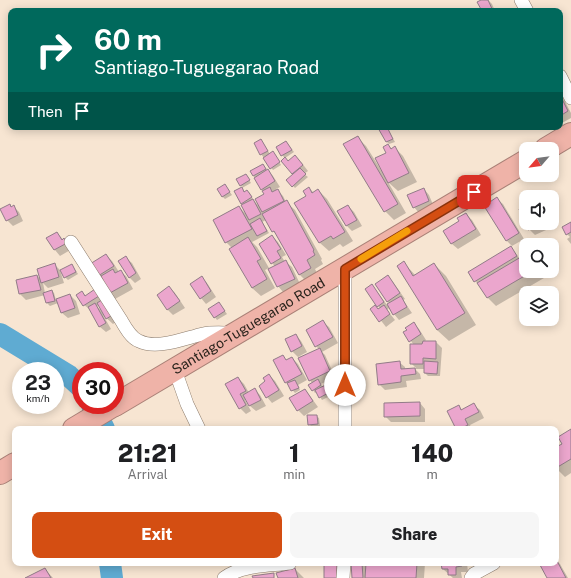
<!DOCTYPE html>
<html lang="en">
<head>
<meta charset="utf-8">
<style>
	body { margin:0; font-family:"Public Sans",sans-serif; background:#f6f6f6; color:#202124; height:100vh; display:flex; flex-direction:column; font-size:15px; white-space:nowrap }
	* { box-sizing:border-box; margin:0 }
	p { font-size:13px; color:#757577 }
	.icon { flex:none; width:22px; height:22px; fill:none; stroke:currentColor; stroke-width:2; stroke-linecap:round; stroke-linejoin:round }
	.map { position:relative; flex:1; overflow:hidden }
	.details { position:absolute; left:12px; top:426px; width:547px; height:140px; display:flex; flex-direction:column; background:#fff; border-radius:8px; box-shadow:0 2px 10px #0003 }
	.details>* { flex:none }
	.guide { position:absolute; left:8px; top:8px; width:555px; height:122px; border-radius:8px; box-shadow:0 2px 10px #0003; background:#00695c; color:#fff; overflow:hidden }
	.needle { width:26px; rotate:242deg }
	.controls { position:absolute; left:519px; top:142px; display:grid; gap:8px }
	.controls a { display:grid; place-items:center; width:40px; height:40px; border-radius:8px; background:#fff; box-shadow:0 2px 10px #0003; font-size:20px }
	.speed { position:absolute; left:12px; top:362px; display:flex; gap:8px; font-size:20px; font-weight:700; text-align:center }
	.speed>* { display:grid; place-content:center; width:52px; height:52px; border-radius:50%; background:#fff; box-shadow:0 2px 10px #0003; line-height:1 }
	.speed small { font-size:10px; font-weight:400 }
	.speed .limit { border:6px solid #d22; background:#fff; color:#111 }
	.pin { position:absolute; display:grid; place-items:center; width:34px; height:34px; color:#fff; margin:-17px; border-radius:8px; box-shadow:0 2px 6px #0006 }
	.me { position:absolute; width:44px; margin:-22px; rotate:0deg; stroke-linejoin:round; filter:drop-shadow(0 0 3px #0008) }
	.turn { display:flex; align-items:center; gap:14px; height:84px; padding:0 20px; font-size:18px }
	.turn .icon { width:52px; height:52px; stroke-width:2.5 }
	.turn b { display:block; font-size:28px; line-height:34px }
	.then { display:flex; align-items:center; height:38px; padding:0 20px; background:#0003; gap:8px; font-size:15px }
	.eta { display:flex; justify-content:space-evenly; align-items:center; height:68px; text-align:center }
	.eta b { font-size:24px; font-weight:800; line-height:28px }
	.button { display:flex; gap:8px; margin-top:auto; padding:8px 20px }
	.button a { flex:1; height:46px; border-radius:8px; background:#d44e12; color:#fff; font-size:16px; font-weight:800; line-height:46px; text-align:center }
	.button a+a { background:#f6f6f6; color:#202124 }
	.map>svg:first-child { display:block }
</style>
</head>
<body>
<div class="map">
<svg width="571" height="578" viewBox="0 0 571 578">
	<rect width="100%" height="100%" fill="#f7e5d2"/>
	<path fill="#0003" fill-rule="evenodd" d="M484,0h4l4,4 3,7h-12z
		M560,94l3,4 8,15v5l-11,6z
		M382,127l5,1 8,14 -6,2 -2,-2 -7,-14z
		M357,137l9,9 15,24h1l5,-17 1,-8 4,4 3,-1 8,8 14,26 -19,9 -10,-9 18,31 -12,7 -9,-9z
		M261,140l9,14 5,1 6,10 -8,5 -12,-16z
		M286,142l8,10 -9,6 -3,-3z
		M282,161l19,1 7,9 -4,3 4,3 -13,11 -7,-8 6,-5z
		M263,165l10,11 7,11 -4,2 7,7 3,6 9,8 27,49 -1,1 2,4 -8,5 4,8 -11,6 -9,-9 -20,-37 -6,-6 -7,-11 -4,2 7,11 -17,9 5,5 12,21 -4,2 10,18 -14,8 -9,-8 -20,-40 -6,-6 -12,-22 25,-13 7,7 -3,-9 -8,-13 8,-5 -3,-2 6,-10 5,8 -9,5 3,4 2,-1 3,2 4,8 7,7 4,-14 -14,-22z
		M225,185l7,10 -7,4 -3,-3z
		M309,188l5,5 4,-3 9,9 26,42 -10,6 -3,-3 -11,7 -9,-8 -25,-40 12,-7z
		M424,189l5,6 5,12 -15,6 -5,-6z
		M497,199l6,5 21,35 -12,7 -6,-6z
		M10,206l2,2 2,-1 5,5 4,9 -10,5 -6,-6z
		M348,206l6,6 8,14 -10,5 -5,-5 -8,-14z
		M466,214l6,6 9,15 -23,14 -6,-5 -8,-13 16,-10z
		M552,219l3,7 -20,9 -6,-6 -2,-6h25z
		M571,223v21l-4,-5 3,-2 -3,-3z
		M57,233l15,16 -12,7 -5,-6 -7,-12z
		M272,236l6,6 8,13 -4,2 3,5h1l6,5 8,17 -17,8 -5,-6 -9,-18 1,1 5,-2 -15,-23z
		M511,248l9,11 6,-4v16h14l4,7 -48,28 -8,-8 -7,-11 -6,-6z
		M106,255l6,6 7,11 1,-1 6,5 7,13 -18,10 -16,-23z
		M126,258l6,5 9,16 -6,4 -6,-6z
		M404,263l12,13 18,-12 12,12 30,49 -27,16 -12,-11z
		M54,264l6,6 4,13 -16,5 -5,-5 2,10 7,-2 2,2 2,7 14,-5 6,6 4,13 -12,4 -6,-5 -4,-10 -8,3 -3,-3 -2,-8 -19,5 -6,-6 -3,-14 20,-4 5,4z
		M72,265l6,9 -10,6 -3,-3z
		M388,277l5,5 12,17 -2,1 9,13 -13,7 -5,-6 -4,-7 -3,3 8,10 -9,7 -14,-18 6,1 2,-2 -2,-2 -6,-21 15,20 2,-2 -2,-2z
		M202,278l5,5 9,14 -10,7 -5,-6z
		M169,287l6,6 10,15 -12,7 -6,-6z
		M95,291l24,29 -6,4 -10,-9 8,14 -5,3 -6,-5 -9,-17 -7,-5 -2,-13 4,4zM99,305l4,8 -6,-7z
		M219,303l8,11 -10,6 -8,-11z
		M323,322l6,5 9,16 -16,9 3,3 10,22 -14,7 2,4 7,-4 6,9 -14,7 -5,-8 -2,1 -2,-3 -1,-7 -2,-3 9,-30 -12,-19z
		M414,324l5,5 7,11 -2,2h12l6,6 -2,28h-12l-3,-3v-4h-10l5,5 1,5 -15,2 1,6 -22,3 -6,-6 20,-22 6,5v3l11,-2 -5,-5 3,-18 -9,-12z
		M296,335l5,6 6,11 -9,5 -6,-6z
		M292,358l6,6 9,16 -9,5 2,5 -5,3 -9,-11 1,-21z
		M269,375l6,6 9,15 -12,7 -5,-6v-15z
		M238,378l6,6 5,9 5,-4 6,6 6,11 -10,5 -6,-5 -3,-7 -2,1 6,11 -5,3 -6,-6z
		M305,390l5,6 8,11 -14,9 -6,-6z
		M420,403l5,6v13h-34l-6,-6z
		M474,405l6,5 4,8 -14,7 2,4h-15l2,-23 4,5z
		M316,416l3,2 1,8 -8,1 -3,-3z
		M571,431v42l-6,4 -9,-9v-20l7,-4z
		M556,560l4,4 8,14h-20l-2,-15h10z
		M352,563h73l-1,15h-71z
		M442,563h25l1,9h-7l1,6h-9l-10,-9z
		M45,569l8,9h-26z
		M295,569l9,9h-25z"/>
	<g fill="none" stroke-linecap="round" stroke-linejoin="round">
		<path stroke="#5fabd2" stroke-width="22" d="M0,334l69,42 12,11
			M92,405l12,24
			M110,563l2,15"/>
	</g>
	<path fill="#eba6cd" stroke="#927c88" d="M481,0h7l5,11h-11l-5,-9z
		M560,95l8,16 -8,5z
		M380,127h7l6,12 -7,3 -8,-14z
		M358,136l40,68 -14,8 -41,-68z
		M261,139l7,12 -8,4 -6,-12z
		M286,141l6,9 -11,6 -5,-9z
		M388,144l3,5 4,-3 14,27 -21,10 -13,-25 11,-5 -3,-6z
		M273,151l7,11 -10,7 -7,-11z
		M295,155l8,10 -11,9 -11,-13 4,-4 3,4z
		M263,164l3,5 -13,7 -3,-5z
		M300,168l6,6 -14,13 -6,-7z
		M268,169l7,12 -14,9 -7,-12z
		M246,174l4,6 -10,6 -4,-7z
		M225,184l5,8 -8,5 -5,-8z
		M242,187l2,5 3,-2 5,7 -11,7 -7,-13z
		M270,187l2,5 6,-3 6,12 -22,11 -7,-13 9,-5 -2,-3z
		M309,187l3,6 6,-4 27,43 -12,7 -2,-3 -12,7 -25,-40 12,-7 -3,-5z
		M424,188l5,13 -16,7 -6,-13z
		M497,197l22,36 -13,8 -22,-35z
		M253,199l8,15 -12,6 -8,-15z
		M287,200l27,50 -1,1 2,4 -8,5 4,8 -12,7 -25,-44 -2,1 -10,-18z
		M10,204l1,3 3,-2 4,10 -12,6 -6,-12z
		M348,205l9,15 -11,6 -9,-15z
		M239,206l13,23 -27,14 -12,-23z
		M526,206v17h18l-16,7 -9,-21z
		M466,213l10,16 -25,15 -8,-13 16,-10 -2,-3z
		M260,218l7,13 -10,5 -7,-12z
		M571,222v10l-5,3 -4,-8z
		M57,232l5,8 2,-2 3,5 -13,7 -8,-12z
		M272,235l9,14 -4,2 4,7 -10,6 -12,-20z
		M248,237l13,22 -4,2 10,18 -15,9 -23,-39z
		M511,246l6,10 -43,26 -6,-10z
		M106,254l8,12 -16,10 -8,-12z
		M526,254v17h7l-46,27 -10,-15z
		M126,256l10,17 -7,5 -11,-17z
		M286,260l9,19 -18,8 -9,-18z
		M404,261l9,15 21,-13 31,50 -28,17 -40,-64z
		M55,263l4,14 -18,6 -4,-14z
		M72,264l4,8 -12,6 -4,-8z
		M113,269l2,4 6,-3 7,13 -20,11 -7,-13 2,-1 -2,-4z
		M37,275l4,15 -22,4 -3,-14z
		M388,275l12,18 -13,9 -12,-18z
		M202,276l9,15 -11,8 -10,-15z
		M372,284l12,18 -7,5 -12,-18z
		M169,286l11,15 -13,9 -10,-15z
		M95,289l4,7 -16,10 -7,-11 6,-4 3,5z
		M52,290l3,11 -9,2 -3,-10z
		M70,294l5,14 -14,5 -5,-14z
		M401,296l6,11 -14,8 -6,-11z
		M105,298l9,16 -8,5 -9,-16z
		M219,302l6,9 -11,7 -6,-9z
		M95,303l11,20 -7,4 -11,-20z
		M375,305l3,4 6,-4 6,9 -11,8 -9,-13z
		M323,320l10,17 -18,10 -9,-17z
		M414,322l7,12 -12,8 -6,-10 4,-2 -2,-2z
		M296,334l6,12 -11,6 -6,-13z
		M423,341h13v18l-13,-1v6h-13v-20h12z
		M320,348l10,23 -21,10 -11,-23z
		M283,355l3,5 6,-3 10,17 -17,9 -12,-23z
		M400,361l1,8 14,-1 1,6 -15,2v6l-23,3 -2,-21z
		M424,361l14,1 -1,12 -13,-1z
		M269,374l10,16 -13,8 -7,-12 6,-5 -2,-3z
		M238,377l8,14 -6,3 6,11 -7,4 -14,-25z
		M318,379l3,6 -9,6 -4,-6z
		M295,380l4,8 -8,3 -4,-8z
		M330,383l4,7 -15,8 -4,-8z
		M255,388l6,12 -12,6 -6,-11z
		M305,389l8,12 -16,10 -8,-13z
		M420,402v14l-36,1v-14z
		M474,403l5,9 -14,7 3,6 -8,4h-4l-9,-18 12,-6 2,5z
		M307,415h10l1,9 -10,1z
		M571,429v30l-15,9v-21l6,-3 -4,-7z
		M556,559l10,19h-19l-7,-13 3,-2h13z
		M324,563h13v15h-13z
		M351,563h11l1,15h-11z
		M366,563h51l-1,15h-51z
		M441,563h21v3l-6,1v8h-8v-6h-6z
		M45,568l6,10h-26z
		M295,568l3,10h-20l-2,-5z
		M274,573v5h-21l-1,-2z"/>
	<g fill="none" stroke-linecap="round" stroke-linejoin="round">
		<g stroke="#8c7b6b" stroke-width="14">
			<path id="street" d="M521,0l6,11
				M560,76l11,22
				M71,242l50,78c4,7 10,18 18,21 18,9 46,-3 64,-7 9,-2 19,-1 28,-1
				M345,269v160
				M175,370l12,34 12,25
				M224,578c18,-13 44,-12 66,-15
				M343,578l1,-15
				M471,578l3,-4 20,-11"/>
		</g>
		<g stroke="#aa8177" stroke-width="24">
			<g id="highway">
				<path d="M546,149l25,-15"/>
				<path id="s1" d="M115,405l411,-244"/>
				<path d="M74,429l40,-24"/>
				<path d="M0,473l15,-9"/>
			</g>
		</g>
		<use href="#street" stroke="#fff" stroke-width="13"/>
		<use href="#highway" stroke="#efb3a8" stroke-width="22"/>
	</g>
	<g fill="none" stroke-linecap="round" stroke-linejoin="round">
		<g stroke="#8a330c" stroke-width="10">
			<path id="route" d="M345,385v-116l129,-77"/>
		</g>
		<use href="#route" stroke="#d44e12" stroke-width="7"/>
		<path stroke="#f59e0b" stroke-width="7" d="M361,259l46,-28"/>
	</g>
	<g text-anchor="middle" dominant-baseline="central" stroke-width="4" stroke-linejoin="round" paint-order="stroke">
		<g font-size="14" fill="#2b241d" stroke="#fff">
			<text stroke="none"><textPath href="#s1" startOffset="155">Santiago-Tuguegarao Road</textPath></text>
		</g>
	</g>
</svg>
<div class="controls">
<a><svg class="needle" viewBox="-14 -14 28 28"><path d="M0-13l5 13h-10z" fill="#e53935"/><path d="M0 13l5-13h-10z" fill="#757577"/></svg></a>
<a><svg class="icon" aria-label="sound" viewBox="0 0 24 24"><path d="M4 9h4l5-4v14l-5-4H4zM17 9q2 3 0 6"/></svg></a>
<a><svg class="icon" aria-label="search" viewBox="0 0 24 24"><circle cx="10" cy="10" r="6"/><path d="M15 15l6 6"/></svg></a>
<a><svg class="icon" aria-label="layers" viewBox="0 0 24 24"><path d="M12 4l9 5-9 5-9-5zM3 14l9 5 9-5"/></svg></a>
</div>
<div class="speed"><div>23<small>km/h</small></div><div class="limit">30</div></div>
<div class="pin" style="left:474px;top:192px;background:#d93025"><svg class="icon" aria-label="arrive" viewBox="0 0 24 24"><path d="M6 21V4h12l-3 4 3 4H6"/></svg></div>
<svg class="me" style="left:345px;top:385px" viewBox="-20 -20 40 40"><circle r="19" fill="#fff"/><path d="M0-13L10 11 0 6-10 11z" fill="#d44e12"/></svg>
<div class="guide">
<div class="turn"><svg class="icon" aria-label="right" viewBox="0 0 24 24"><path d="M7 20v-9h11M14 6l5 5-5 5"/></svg><div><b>60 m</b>Santiago-Tuguegarao Road</div></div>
<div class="then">Then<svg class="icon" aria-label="arrive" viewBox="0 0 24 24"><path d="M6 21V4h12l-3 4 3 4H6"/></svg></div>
</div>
<section class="details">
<div class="eta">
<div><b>21:21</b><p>Arrival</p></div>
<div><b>1</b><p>min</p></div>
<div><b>140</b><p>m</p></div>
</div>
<div class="button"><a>Exit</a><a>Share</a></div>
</section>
</div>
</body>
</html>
